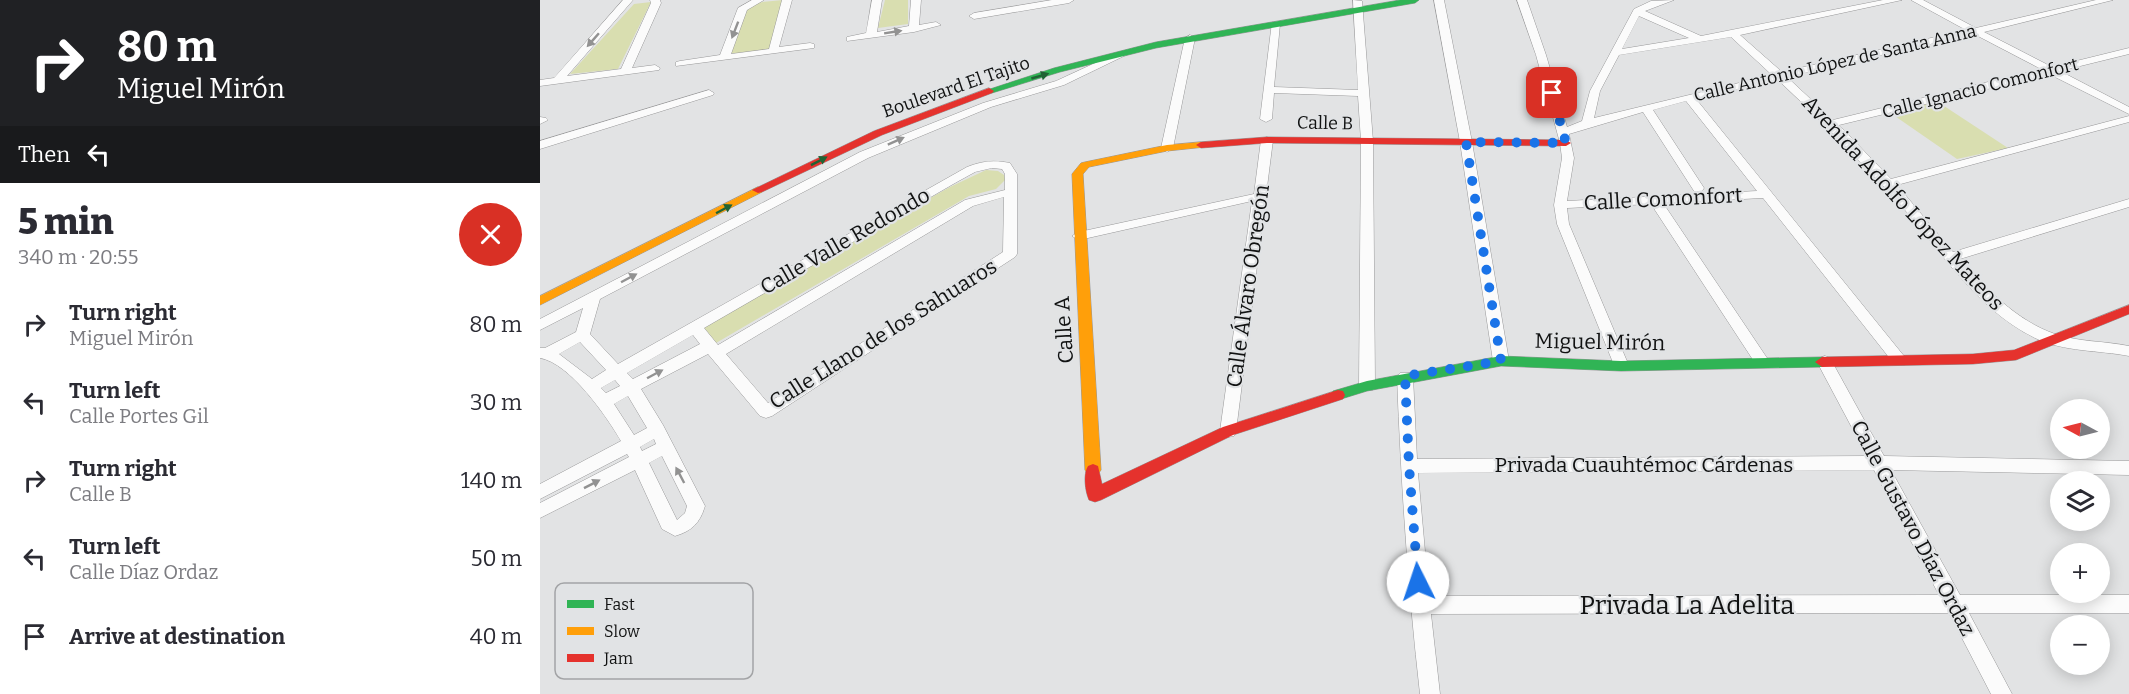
<!DOCTYPE html>
<html lang="en">
<head>
<meta charset="utf-8">
<style>
	body { margin:0; font-family:Bitter,serif; background:#f2f2f3; color:#2b2b33; height:100vh; display:flex; flex-direction:column; font-size:22px; white-space:nowrap }
	* { box-sizing:border-box; margin:0 }
	p { font-size:20px; color:#7c7c81 }
	.icon { flex:none; width:33px; height:33px; fill:none; stroke:currentColor; stroke-width:2; stroke-linecap:round; stroke-linejoin:round }
	.map { position:relative; flex:1; overflow:hidden }
	.drawer { display:flex; flex-direction:column; background:#fff; width:540px }
	.drawer>* { flex:none }
	.hud { background:#202124; color:#fff; overflow:hidden }
	.needle { width:39px; rotate:277deg }
	.controls { position:absolute; left:1510px; top:399px; display:grid; gap:12px }
	.controls a { display:grid; place-items:center; width:60px; height:60px; border-radius:50%; background:#fff; box-shadow:0 3px 15px #0003; font-size:30px }
	.pin { position:absolute; display:grid; place-items:center; width:51px; height:51px; color:#fff; margin:-26px; border-radius:12px; box-shadow:0 3px 9px #0006 }
	.me { position:absolute; width:66px; margin:-33px; rotate:356deg; stroke-linejoin:round; filter:drop-shadow(0 0 4px #0008) }
	.turn { display:flex; align-items:center; gap:21px; height:126px; padding:0 18px; font-size:27px }
	.turn .icon { width:78px; height:78px; stroke-width:2.5 }
	.turn b { display:block; font-size:42px; line-height:51px }
	.then { display:flex; align-items:center; height:57px; padding:0 18px; background:#0003; gap:12px; font-size:22px }
	.round { display:grid; place-items:center; flex:none; width:63px; height:63px; border-radius:32px; background:#f2f2f3 }
	.summary { display:flex; align-items:center; justify-content:space-between; height:102px; padding:0 18px }
	h1 { font-size:36px; font-weight:800; line-height:45px }
	ul { padding:0; list-style:none }
	li { display:flex; align-items:center; gap:18px; height:78px; padding:0 18px }
	li div { flex:1 }
	li b { display:block; font-size:22px }
	li em { font-style:normal }
	main { display:flex; flex:1; min-height:0 }
	.map>svg:first-child { display:block }
</style>
</head>
<body>
<main>
<section class="drawer">
<div class="hud">
<div class="turn"><svg class="icon" aria-label="right" viewBox="0 0 24 24"><path d="M7 20v-9h11M14 6l5 5-5 5"/></svg><div><b>80 m</b>Miguel Mirón</div></div>
<div class="then">Then<svg class="icon" aria-label="left" viewBox="0 0 24 24"><path d="M17 20v-9H6M10 6l-5 5 5 5"/></svg></div>
</div>
<div class="summary"><div><h1>5 min</h1><p>340 m · 20:55</p></div><a class="round" style="background:#d93025;color:#fff"><svg class="icon" aria-label="close" viewBox="0 0 24 24"><path d="M6 6l12 12M18 6L6 18"/></svg></a></div>
<ul>
<li><svg class="icon" aria-label="right" viewBox="0 0 24 24"><path d="M7 20v-9h11M14 6l5 5-5 5"/></svg><div><b>Turn right</b><p>Miguel Mirón</p></div><em>80 m</em></li>
<li><svg class="icon" aria-label="left" viewBox="0 0 24 24"><path d="M17 20v-9H6M10 6l-5 5 5 5"/></svg><div><b>Turn left</b><p>Calle Portes Gil</p></div><em>30 m</em></li>
<li><svg class="icon" aria-label="right" viewBox="0 0 24 24"><path d="M7 20v-9h11M14 6l5 5-5 5"/></svg><div><b>Turn right</b><p>Calle B</p></div><em>140 m</em></li>
<li><svg class="icon" aria-label="left" viewBox="0 0 24 24"><path d="M17 20v-9H6M10 6l-5 5 5 5"/></svg><div><b>Turn left</b><p>Calle Díaz Ordaz</p></div><em>50 m</em></li>
<li><svg class="icon" aria-label="arrive" viewBox="0 0 24 24"><path d="M6 21V4h12l-3 4 3 4H6"/></svg><div><b>Arrive at destination</b></div><em>40 m</em></li>
</ul>
</section>
<div class="map">
<svg width="1589" height="694" viewBox="0 0 1589 694">
	<rect width="100%" height="100%" fill="#e2e3e4"/>
	<path fill="#d9deb0" d="M243,0l-11,49 -42,5 17,-46 6,-5z
		M345,0h23v24l-30,4z
		M111,2l-33,67 -48,5 64,-70z
		M1398,102l70,46 -51,11 -68,-47z
		M446,170l12,1 6,4 1,5 -9,9 -27,7 -253,147 -14,-18 248,-138z"/>
	<g fill="none" stroke-linecap="round" stroke-linejoin="round">
		<g stroke="#989899" stroke-width="1">
			<path id="street" d="M83,0h10l-66,76 54,-7 30,-66 -1,-3h10l1,3 -29,65 23,-3 5,3 -1,2 -119,16v-6l14,-2z
				M212,0h12l-17,10 -16,44 38,-5 13,-49h10l-13,47 31,-4 4,1v4l-138,18v-4l4,-1 40,-6 18,-47z
				M332,0h10l-5,32 32,-6 2,-26h10l-2,25 17,-3 5,3 -27,7 -67,9v-4l19,-4z
				M512,0h22l-5,3 -95,16 -5,-3 5,-3z
				M813,0l9,1 11,140 2,245 -2,4h-12l-2,-4 2,-245 -3,-45 -84,-3 -2,26 -6,3 -6,-3 12,-97 8,2 -6,63 84,3z
				M894,0h10l28,142 37,219 -3,4h-10l-3,-4 -33,-219z
				M977,0h10l19,55 21,72 15,-6 8,-30 44,-82 17,-8 23,-1 -29,11 56,25 182,-36h19l-162,35 42,37 184,-42 -55,-30h12l53,28 120,-28h17l-129,32 68,35 77,-19v6l-69,17 69,36v7l-80,-40 -210,51 52,54 238,-63v6l-232,63 56,67 176,-53v8l-169,52c25,29 57,62 95,75 23,8 50,7 74,12v10c-31,-6 -65,-4 -94,-18 -65,-32 -100,-98 -148,-148 -35,-37 -71,-75 -109,-110l-82,19 212,262 -3,4h-10l-132,-167 -100,5 104,155 3,4 -3,4h-10l-106,-162 -84,4 2,16 60,142 -3,4h-10l-59,-146 -3,-19 8,-47 -2,-15 -24,-88zM1099,16l50,22 -67,11zM1434,34l67,35 -208,51 -46,-43zM1191,37l41,38 -178,43 6,-27 19,-36zM1146,101l71,90 -190,10 7,-43 -5,-24 74,-22 51,79h8l2,-3 -51,-78z
				M650,35l5,3 -22,110 -6,4 -6,-4 24,-110z
				M577,53l9,2 -62,30 -73,22 -123,51 -268,141 -10,35 28,30 349,-197c15,-6 27,-7 43,-4l7,11v80l-2,3 -243,159 -6,2 -6,-2 -52,-62 -67,35 22,36 42,81c-5,17 -13,25 -30,30l-13,-7 -27,-59 -95,48v-15l89,-46 -2,-3 -87,45v-15l81,-43c-14,-24 -51,-78 -81,-83v-10h5l31,-16 7,-24 -43,22v-11l320,-167 123,-49 73,-22zM452,168l10,1 3,5v16l-40,10 -247,145 -14,-17 251,-145 20,-11zM464,197l-1,55 -235,151 -42,-49 247,-148zM153,335l7,9 -67,35 -6,-6zM40,342l26,28 -14,9 -33,-25zM75,380l5,6 -14,7 -5,-5zM88,396l19,32 -13,7 -20,-31zM114,439l2,5 -14,7 -2,-4zM122,456l25,50 -2,7 -8,7 -28,-57z
				M169,90l5,3 -1,2 -173,54v-8z
				M0,117l6,1 2,2 -8,4z
				M727,137l6,3 -37,291 -2,5 -6,1 -6,-1 -2,-5 32,-230 -173,39 -7,-4 7,-4 175,-38 7,-54z
				M1285,356l5,2 54,98 245,5v14l-238,-5 69,125h169v18h-160l43,81h-21l-42,-81 -518,1 9,80h-20c-12,-105 -19,-211 -23,-317l3,-4h10l3,4 4,82 450,-3 -50,-94 3,-4zM1334,470l65,125 -510,1 -11,-123z"/>
		</g>
		<g stroke="#989899" stroke-width="1">
			<path id="fast" d="M860,0h19l-4,3 -259,45 -96,24 -68,21 -8,-2 70,-23 102,-26z
				M961,356l120,5 201,-4 7,5 -7,5 -201,4 -120,-5 -134,25 -29,9 -5,-1 -2,-4 2,-4 34,-10z"/>
		</g>
		<g stroke="#989899" stroke-width="1">
			<path id="slow" d="M661,142l5,3 -1,2 -38,4 -78,16 -6,7 18,296 -3,4 -5,2 -5,-2 -3,-4 -13,-296 9,-11 4,-1 82,-17z
				M218,187l4,1v4l-222,113v-9z"/>
		</g>
		<g stroke="#989899" stroke-width="1">
			<path id="jam" d="M449,88l5,3 -2,2 -110,42 -120,57 -4,1 -6,-3 122,-59z
				M727,137l299,3 5,3 -5,3 -299,-3 -66,5 -5,-3 5,-3z
				M1589,305v9l-113,46 -43,4 -151,3 -7,-5 7,-5 151,-3 41,-4z
				M798,390l5,1 2,4 -2,4 -110,36 -132,65 -6,2 -6,-2c-4,-9 -6,-26 -1,-34l5,-2 5,2 4,18 121,-57z"/>
		</g>
		<use href="#street" fill="#fbfbfb" fill-rule="evenodd"/>
		<use href="#fast" fill="#30b455" fill-rule="evenodd"/>
		<use href="#slow" fill="#ff9f0a" fill-rule="evenodd"/>
		<use href="#jam" fill="#e5322d" fill-rule="evenodd"/>
	</g>
	<defs><path id="oneway-solid" d="M-6-.8H1V-3.2L6.5 0L1 3.2V.8H-6Z" transform="scale(1.5)"/></defs>
	<g fill="#929292">
		<use href="#oneway-solid" transform="translate(195 30) rotate(111)"/>
		<use href="#oneway-solid" transform="translate(353 32) rotate(-9)"/>
		<use href="#oneway-solid" transform="translate(53 40) rotate(131)"/>
		<use href="#oneway-solid" transform="translate(356 141) rotate(-24)"/>
		<use href="#oneway-solid" transform="translate(89 278) rotate(-28)"/>
		<use href="#oneway-solid" transform="translate(115 374) rotate(-28)"/>
		<use href="#oneway-solid" transform="translate(140 475) rotate(-118)"/>
		<use href="#oneway-solid" transform="translate(52 484) rotate(-27)"/>
	</g>
	<g fill="#206334">
		<use href="#oneway-solid" transform="translate(500 76) rotate(-16)"/>
		<use href="#oneway-solid" transform="translate(279 161) rotate(-27)"/>
		<use href="#oneway-solid" transform="translate(184 209) rotate(-28)"/>
	</g>
	<g fill="none" stroke-linecap="round" stroke-linejoin="round">
		<path stroke="#1a73e8" stroke-width="10" stroke-dasharray="0 18" d="M878,582l-9,-116 -4,-90 96,-15 -35,-219 100,1 -14,-50"/>
	</g>
	<g text-anchor="middle" dominant-baseline="central" stroke-width="4.5" stroke-linejoin="round" paint-order="stroke">
		<g font-size="18" fill="#111212" stroke="#e1e3e5">
			<text transform="translate(1295 63) rotate(-13)">Calle Antonio López de Santa Anna</text>
			<text transform="translate(416 87) rotate(-19)">Boulevard El Tajito</text>
			<text transform="translate(1440 88) rotate(-14)">Calle Ignacio Comonfort</text>
			<text transform="translate(785 123) rotate(1)">Calle B</text>
		</g>
		<g font-size="21" fill="#111212" stroke="#e1e3e5">
			<text transform="translate(1123 199) rotate(-3)">Calle Comonfort</text>
			<text transform="translate(1363 203) rotate(47)">Avenida Adolfo López Mateos</text>
			<text transform="translate(305 241) rotate(-30)">Calle Valle Redondo</text>
			<text transform="translate(708 286) rotate(-82)">Calle Álvaro Obregón</text>
			<text transform="translate(524 330) rotate(-94)">Calle A</text>
			<text transform="translate(343 334) rotate(-32)">Calle Llano de los Sahuaros</text>
			<text transform="translate(1060 342) rotate(1)">Miguel Mirón</text>
			<text x="1104" y="465">Privada Cuauhtémoc Cárdenas</text>
			<text transform="translate(1373 528) rotate(62)">Calle Gustavo Díaz Ordaz</text>
		</g>
		<g font-size="26" fill="#111212" stroke="#e1e3e5">
			<text x="1147" y="605">Privada La Adelita</text>
		</g>
	</g>
	<rect x="15" y="583" width="198" height="96" rx="9" fill="#e1e3e5" stroke="#a3a4a6" stroke-width="1.5"/>
	<rect x="27" y="600" width="27" height="8" fill="#30b455"/>
	<rect x="27" y="627" width="27" height="8" fill="#ff9f0a"/>
	<rect x="27" y="654" width="27" height="8" fill="#e5322d"/>
	<g font-size="16" fill="#111212">
		<text x="64" y="610">Fast</text>
		<text x="64" y="637">Slow</text>
		<text x="64" y="664">Jam</text>
	</g>
</svg>
<div class="controls">
<a><svg class="needle" viewBox="-14 -14 28 28"><path d="M0-13l5 13h-10z" fill="#e53935"/><path d="M0 13l5-13h-10z" fill="#7c7c81"/></svg></a>
<a><svg class="icon" aria-label="layers" viewBox="0 0 24 24"><path d="M12 4l9 5-9 5-9-5zM3 14l9 5 9-5"/></svg></a>
<a>+</a>
<a>−</a>
</div>
<div class="pin" style="left:1012px;top:93px;background:#d93025"><svg class="icon" aria-label="arrive" viewBox="0 0 24 24"><path d="M6 21V4h12l-3 4 3 4H6"/></svg></div>
<svg class="me" style="left:878px;top:582px" viewBox="-20 -20 40 40"><circle r="19" fill="#fff"/><path d="M0-13L10 11 0 6-10 11z" fill="#1a73e8"/></svg>
</div>
</main>
</body>
</html>
